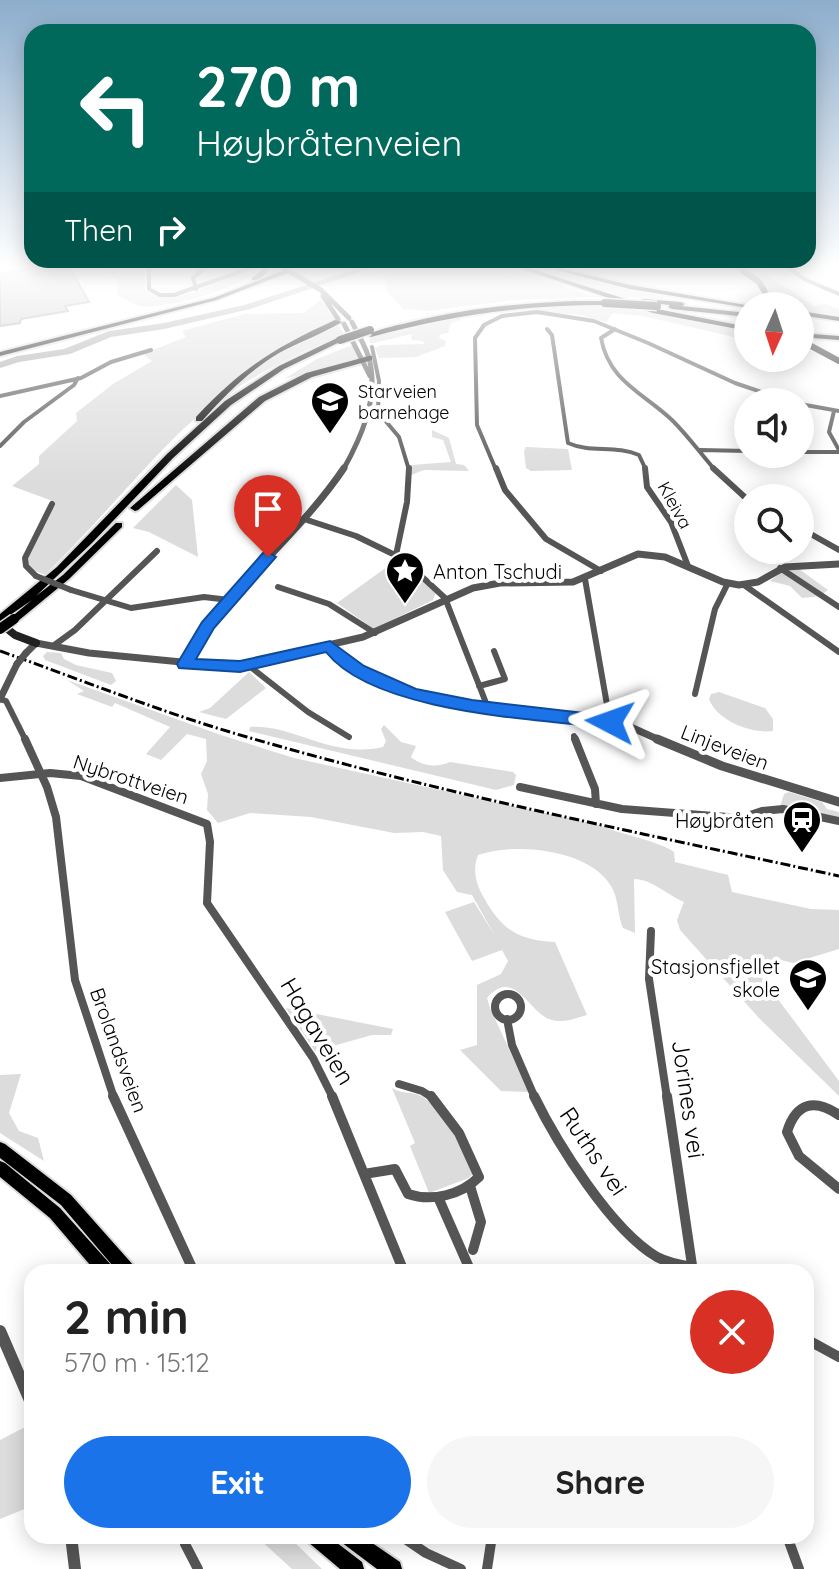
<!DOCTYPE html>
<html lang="en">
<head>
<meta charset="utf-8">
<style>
	body { margin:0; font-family:Quicksand,sans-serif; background:#f6f6f6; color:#222; height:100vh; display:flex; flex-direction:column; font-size:30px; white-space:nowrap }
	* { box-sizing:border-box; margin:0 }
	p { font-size:26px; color:#767676 }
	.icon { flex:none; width:44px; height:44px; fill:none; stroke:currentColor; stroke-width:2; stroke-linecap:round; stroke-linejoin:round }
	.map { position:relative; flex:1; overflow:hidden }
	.details { position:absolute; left:24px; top:1264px; width:790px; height:280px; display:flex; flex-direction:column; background:#fff; border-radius:24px; box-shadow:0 4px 20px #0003 }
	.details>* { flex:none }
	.top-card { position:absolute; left:24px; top:24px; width:792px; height:244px; border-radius:24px; box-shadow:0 4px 20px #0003; background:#00695c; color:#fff; overflow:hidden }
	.needle { width:52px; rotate:183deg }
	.fabs { position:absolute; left:734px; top:292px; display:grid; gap:16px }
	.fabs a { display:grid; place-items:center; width:80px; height:80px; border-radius:50%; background:#fff; box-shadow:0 4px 20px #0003; font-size:40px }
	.pin { position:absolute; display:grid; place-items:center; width:68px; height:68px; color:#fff; margin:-82px -34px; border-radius:50% 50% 50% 0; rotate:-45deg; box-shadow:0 0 8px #0007 }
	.pin .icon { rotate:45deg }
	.me { position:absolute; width:88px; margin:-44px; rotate:274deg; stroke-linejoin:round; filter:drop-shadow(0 0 6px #0008) }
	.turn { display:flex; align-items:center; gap:28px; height:168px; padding:0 40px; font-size:36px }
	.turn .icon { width:104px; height:104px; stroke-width:2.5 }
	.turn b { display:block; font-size:56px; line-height:68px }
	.then { display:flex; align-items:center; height:76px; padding:0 40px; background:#0003; gap:16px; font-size:30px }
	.round { display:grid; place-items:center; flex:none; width:84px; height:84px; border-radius:42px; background:#f6f6f6 }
	.overview { display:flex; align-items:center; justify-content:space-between; height:136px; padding:0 40px }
	h1 { font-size:48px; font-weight:700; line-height:60px }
	.primary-button { display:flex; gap:16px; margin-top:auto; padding:16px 40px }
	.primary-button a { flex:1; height:92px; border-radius:48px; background:#1a73e8; color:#fff; font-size:32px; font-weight:700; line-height:92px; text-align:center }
	.primary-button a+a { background:#f6f6f6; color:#222 }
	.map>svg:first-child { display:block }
</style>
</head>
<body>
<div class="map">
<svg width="839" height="1569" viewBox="0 0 839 1569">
	<rect width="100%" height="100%" fill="#fff"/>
	<path fill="#dcdcdc" d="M103,264h41l1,26c33,23 77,-18 110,-18 -14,16 -95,39 -115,34 -7,-2 -15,-8 -23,-11l1,-12z
		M373,264h120l104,33 -83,3 -87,11 -24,-2 -15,-16 -3,-17 -20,-10z
		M520,264h9l136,32 -3,3 -48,-3z
		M739,264h11l64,42 10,-3 15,6v6l-39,-5v-4h-21z
		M321,299l23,35c-61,25 -120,55 -168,102 -45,45 -86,95 -131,139l-15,-6 -4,-8 29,-59 -43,-16 27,-22v-8l38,-35 -1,-8 37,-29 39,-23 -9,-7 43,-17 -4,-6 63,-17 59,-1z
		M582,304l35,2 131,27v14l-10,-9 -95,-22 -30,-3 -7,9 -26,-7 -58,-5z
		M458,318l3,2 -10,3 -3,10 -7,1 -2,4 7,3 -1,5 -29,11 -37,1 -4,-10 6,-3 44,-1 -3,-3 -10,-1 -1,-6 -37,9h-4l-1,-4z
		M352,345l8,15 -76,19 33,-20z
		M432,430l17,8 7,26 8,1 5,6 -45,-1 -13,5 1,-10 39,-3 -8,-22 -11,-3z
		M526,447l42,2 4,21 -41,1 -5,-3 -2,-17z
		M176,485l16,15 6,57 -49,-25 -16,-4z
		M398,559l38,33 -3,8 -59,29 -37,-26z
		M786,569h13l29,21 -8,6 -18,2 -12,-12 -20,-5z
		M47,652l14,1 3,6 12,6 36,8 4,8 -5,4 -66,-25 -2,-4z
		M249,672l17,16 -40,31 -27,-7 11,-4z
		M67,680l154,55 73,23 305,67c22,10 58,15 75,27l1,10 53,13 4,17 79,17 28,1v39l-46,14 -17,-4 -22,8 85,114v15l-80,-78 -79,-88 -3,-10 7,-18c-17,-7 -32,-23 -50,-23l1,54 -12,-5c-6,-14 -4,-29 -12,-42 -22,-37 -96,-44 -133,-31 -6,15 -2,29 6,43 18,32 34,42 71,44l32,73c-13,4 -26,9 -38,4 -21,-8 -35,-52 -62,-21l3,10 39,84 -28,-1 -41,-41 17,-5v-60l24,-11 7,-13 -6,-11 -30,11 -27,-49 29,-10 21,34 -23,-41 -15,-3 -14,-22 -2,-34 -18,-4 -29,1 -83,-16 -61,-4 -32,10 -11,-13 1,-16 -7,-20 6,-13 -1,-22 -19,-5 -26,26 -15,-6 24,-27 -55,-24 -3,4 -35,-13 7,-3z
		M719,692l46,16 8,11v12c-21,3 -56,-10 -64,-32l2,-5z
		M384,725l17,17 15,4 -5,11c10,9 26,11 39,5l63,10 3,3 -2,10 -18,5 -247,-59 1,-4c44,-3 80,32 133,20l3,-6 -5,-12z
		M789,792l33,10 5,7 12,3v6l-59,-11 4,-13z
		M286,1008l107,21 -2,6h-19l-57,16z
		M21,1074l-12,39 10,18 19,7 6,23 -44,-28v-58z
		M392,1088c12,7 19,3 29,8 18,9 46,56 54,75l-6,7 -40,15 -19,-47 5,-3z
		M29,1425l3,12v69l-32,13v-79z
		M256,1536h32l34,33h-30z"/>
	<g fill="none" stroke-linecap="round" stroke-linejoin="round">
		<path fill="#a3a3a3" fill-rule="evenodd" d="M372,264h12l-134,45 -86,20 -53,8 -41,17 -51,8 -19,6v-6l17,-6 47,-7 45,-18 55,-8 80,-18z"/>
	</g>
	<path fill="#c4c4c4" stroke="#999" stroke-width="2" d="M60,264l8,1 21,37 -24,4 3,5 -47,8 -1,4 -20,3v-52z"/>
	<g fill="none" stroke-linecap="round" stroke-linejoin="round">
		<g stroke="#dbdbdb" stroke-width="4">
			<path id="trunk" d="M268,264h8l-8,4c-1,7 -10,13 -16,12v-2l9,-7 2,-5z
				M282,264h6l-1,9 -70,27 -217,56v-4l213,-54 69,-27z
				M0,1142l5,2 66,51 63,71 2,6h-18l-57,-67 -61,-47z
				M0,1161l5,2 55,45 52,58 2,6h-18l-46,-54 -50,-41z
				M305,1536h23l34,26 2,7h-24l-32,-27z
				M338,1536h24l38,26 2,7h-25l-36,-27z"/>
		</g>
		<g stroke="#dbdbdb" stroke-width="4">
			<path id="motorway" d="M508,264h8l141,45 91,18v4l-95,-18z
				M533,264h9l88,21 122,21h-4v2l-118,-19z
				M643,299l38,3 4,2 -3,2 66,7v4l-76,-8 -4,-2 2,-2 -29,-3 -2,-1z
				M575,301h30l4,2 -4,2c-83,0 -154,10 -234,32l-4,-2c14,-7 32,-10 48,-14 53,-13 106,-18 160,-20z
				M800,311l39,6v4l-39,-6z
				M335,320l7,2c-20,12 -43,20 -63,31 -30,18 -54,42 -77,68h-6v-4c46,-49 78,-69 139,-97z
				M800,333l39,3v4l-39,-3z
				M337,338l7,2 -60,29 -53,36 -58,53 -81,85 -56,53 27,-21 53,-52h6v4l-53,52 -51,42h-8l-1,-2 23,-19 -32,22v-8l57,-47 110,-113 58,-53 54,-35z
				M369,356h3v4l-60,17 -47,24 -127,109 -3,1 -5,-3 129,-111 47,-24z"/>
		</g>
		<path stroke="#555" stroke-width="4" d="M149,264v25l11,6h14l88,-31
			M783,264l23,16 33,14
			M196,289l-3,-11 16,-14
			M547,329l5,6 16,108c22,10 48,2 71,12l7,15
			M615,329l-14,9c8,44 43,55 72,83 15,15 28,33 42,49
			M372,347l7,34 -1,31 21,25 10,33
			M0,396l81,-18 30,-16 40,-12
			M800,404l39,7
			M834,411l-5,21 10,18
			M0,446l24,-24 50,-37 4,-7
			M700,450l48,1
			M800,452h39
			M496,470l-19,-45 -2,-87 9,-13 18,-9 35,-4 57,9 54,22 87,40 56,19"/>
		<path stroke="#555" stroke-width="6" d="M496,468l9,22 41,49 55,32
			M645,468l2,19 24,35 17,44
			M713,468l35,32
			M304,519l52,17 41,20
			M800,528l39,22
			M396,555l11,-53 2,-34
			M406,562l39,36 43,110
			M780,568l59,39
			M36,576l-10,-10 -1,-8 27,-54
			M585,579l25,143
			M744,585l95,67
			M278,587l51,17 46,29
			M71,590l60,18 73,-11 25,3
			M53,646l22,-16 82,-79
			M248,665l60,47 41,25
			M479,686l26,-7 -11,-28
			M695,694l20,-85 13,-26
			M0,699l6,2 20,40
			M574,736l2,5"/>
		<path stroke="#555" stroke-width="8" d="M25,739l22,48 9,30 19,163 39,118
			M575,739l20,50 1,15
			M0,778l50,-5 31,3 126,48 3,18 -3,61 106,155 20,40
			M520,787l102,22 119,9 21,-7 21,-2 56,12
			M651,931l-2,48 18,119
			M495 1007a13 13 0 1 1 26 0a13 13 0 1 1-26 0Z
			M507,1019l5,26 23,53
			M399,1084l23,7 11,7"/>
		<path stroke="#555" stroke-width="10" d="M113,1096l81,176
			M332,1096l72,176
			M534,1096c23,47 77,134 123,161 11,6 23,8 35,10
			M667,1096l26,176
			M839,1115c-25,-17 -43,-12 -52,17l12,24 40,33
			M364,1174l31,-5 13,25c24,8 53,1 71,-17l-20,-44 -28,-37
			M470,1186l11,36 -8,28
			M438,1197l33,75
			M806,1339l33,18
			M401,1536l25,17 35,16
			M787,1536l12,33
			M185,1544l13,25
			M487,1569l5,-33"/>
		<path stroke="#555" stroke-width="5" d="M287,270l34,20 28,28
			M323,296l15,23
			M344,324l26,52
			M343,470c18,-32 35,-70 27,-108 -3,-14 -12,-27 -18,-40"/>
		<path stroke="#555" stroke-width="7" d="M330,646c48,57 167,63 237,71 16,1 34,1 49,5 15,4 31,13 46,19
			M26,653l10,-10 53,10 144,14 130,-30 110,-49 27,-5 73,-1 65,-28 27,3 58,25 16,3 19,-3 27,-15 54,-3
			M185,664c41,-75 112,-126 159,-196
			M0,699l17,-35"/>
		<path stroke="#555" stroke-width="9" d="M657,739l65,27 117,36"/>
		<path stroke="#555" stroke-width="12" d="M0,1331l32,74
			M71,1536l4,33"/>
		<path stroke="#222" stroke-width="6" d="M733,264l26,18 14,24
			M800,340l39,21"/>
		<path stroke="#222" stroke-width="8" d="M0,623l15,12 21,8"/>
		<use href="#trunk" fill="#000" fill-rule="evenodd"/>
		<use href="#motorway" fill="#000" fill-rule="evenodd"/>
		<path stroke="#000" stroke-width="3" stroke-dasharray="10 3 2 3" stroke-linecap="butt" d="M0,651c82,29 163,62 247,86 195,57 394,96 592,139"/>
		<g stroke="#dbdbdb" stroke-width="11" stroke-linecap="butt">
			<path id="motorway-bridge-far1" d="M605,303l52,3
				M340,340l30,-10"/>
		</g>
		<g stroke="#dbdbdb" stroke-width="13" stroke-linecap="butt">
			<path id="motorway-bridge" d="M0,629l14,-10"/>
		</g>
		<path stroke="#555" stroke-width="6" d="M36,576l35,14"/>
		<path stroke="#555" stroke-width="7" d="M17,664l9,-11"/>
		<use href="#motorway-bridge-far1" stroke="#000" stroke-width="8"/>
		<use href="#motorway-bridge" stroke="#000" stroke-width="10"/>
	</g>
	<linearGradient id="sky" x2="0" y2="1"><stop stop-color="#8cadcc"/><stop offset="0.55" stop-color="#fff"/><stop offset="1" stop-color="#fff" stop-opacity="0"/></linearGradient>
	<rect width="839" height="483" fill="url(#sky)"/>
	<path fill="#1a73e8" stroke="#114b97" stroke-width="2" d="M268,552l8,5 -62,71 -18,31 44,2 90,-20 34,25 52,23 56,11 138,16 9,6 -9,6c-74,-9 -236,-15 -284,-76l-86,20 -61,-4 -2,-4 25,-42 61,-69z"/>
	<defs>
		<g id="school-pin" transform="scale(2)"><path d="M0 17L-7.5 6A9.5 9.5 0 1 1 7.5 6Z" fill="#000" stroke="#fff"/><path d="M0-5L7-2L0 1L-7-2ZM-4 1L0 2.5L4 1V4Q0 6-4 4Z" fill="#fff"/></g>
		<g id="sight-pin" transform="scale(2)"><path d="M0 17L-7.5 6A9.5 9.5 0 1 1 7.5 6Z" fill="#000" stroke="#fff"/><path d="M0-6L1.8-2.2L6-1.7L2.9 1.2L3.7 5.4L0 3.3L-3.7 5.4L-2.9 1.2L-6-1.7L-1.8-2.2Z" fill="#fff"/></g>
		<g id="station-pin" transform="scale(2)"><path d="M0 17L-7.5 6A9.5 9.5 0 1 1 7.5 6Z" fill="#000" stroke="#fff"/><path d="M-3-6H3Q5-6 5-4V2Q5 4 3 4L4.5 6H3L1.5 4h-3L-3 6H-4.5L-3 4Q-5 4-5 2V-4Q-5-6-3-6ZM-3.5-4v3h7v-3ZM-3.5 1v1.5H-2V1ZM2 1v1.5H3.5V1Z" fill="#fff"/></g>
	</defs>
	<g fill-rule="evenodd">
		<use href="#school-pin" x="330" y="401"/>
		<use href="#sight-pin" x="405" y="571"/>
		<use href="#station-pin" x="802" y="820"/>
		<use href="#school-pin" x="808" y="978"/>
	</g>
	<g text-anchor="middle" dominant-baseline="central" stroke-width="8" stroke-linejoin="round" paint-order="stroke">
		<g font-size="18" fill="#000" stroke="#fff" text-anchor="start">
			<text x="358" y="391">Starveien<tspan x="358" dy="21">barnehage</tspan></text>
		</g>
		<g font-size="18" fill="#000" stroke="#fff">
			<text transform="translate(675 505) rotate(61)">Kleiva</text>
		</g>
		<g font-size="20" fill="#000" stroke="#fff" text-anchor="end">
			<text x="433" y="571" text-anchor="start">Anton Tschudi</text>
			<text x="774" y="820">Høybråten</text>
			<text x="780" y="966">Stasjonsfjellet<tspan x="780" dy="23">skole</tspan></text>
		</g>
		<g font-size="20" fill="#000" stroke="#fff">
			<text transform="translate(725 747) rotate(21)">Linjeveien</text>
			<text transform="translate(131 779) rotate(18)">Nybrottveien</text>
			<text transform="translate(119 1050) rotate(70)">Brolandsveien</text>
		</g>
		<g font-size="24" fill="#000" stroke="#fff">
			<text transform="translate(318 1031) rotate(59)">Hagaveien</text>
			<text transform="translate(689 1099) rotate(82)">Jorines vei</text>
			<text transform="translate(594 1151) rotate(56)">Ruths vei</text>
		</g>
	</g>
</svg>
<div class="fabs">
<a><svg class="needle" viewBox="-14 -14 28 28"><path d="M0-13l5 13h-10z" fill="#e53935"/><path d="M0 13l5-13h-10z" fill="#767676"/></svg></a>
<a><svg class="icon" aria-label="sound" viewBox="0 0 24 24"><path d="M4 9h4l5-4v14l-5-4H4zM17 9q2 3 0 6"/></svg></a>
<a><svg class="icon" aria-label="search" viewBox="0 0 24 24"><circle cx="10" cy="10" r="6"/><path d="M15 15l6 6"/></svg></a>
</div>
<div class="pin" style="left:268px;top:557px;background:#d93025"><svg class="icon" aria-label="arrive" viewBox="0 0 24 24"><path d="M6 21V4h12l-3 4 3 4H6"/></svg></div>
<svg class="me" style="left:610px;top:722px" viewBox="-20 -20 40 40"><path d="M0-17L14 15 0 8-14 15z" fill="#1a73e8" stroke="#fff" stroke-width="4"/></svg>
<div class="top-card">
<div class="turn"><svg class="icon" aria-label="left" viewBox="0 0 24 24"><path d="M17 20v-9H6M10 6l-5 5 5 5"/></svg><div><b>270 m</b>Høybråtenveien</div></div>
<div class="then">Then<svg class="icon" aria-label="right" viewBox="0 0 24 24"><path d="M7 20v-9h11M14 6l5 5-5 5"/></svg></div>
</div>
<section class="details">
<div class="overview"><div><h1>2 min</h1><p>570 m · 15:12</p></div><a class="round" style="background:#d93025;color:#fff"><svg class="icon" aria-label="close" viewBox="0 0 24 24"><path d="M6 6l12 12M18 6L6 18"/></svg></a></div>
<div class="primary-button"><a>Exit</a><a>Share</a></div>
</section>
</div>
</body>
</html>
